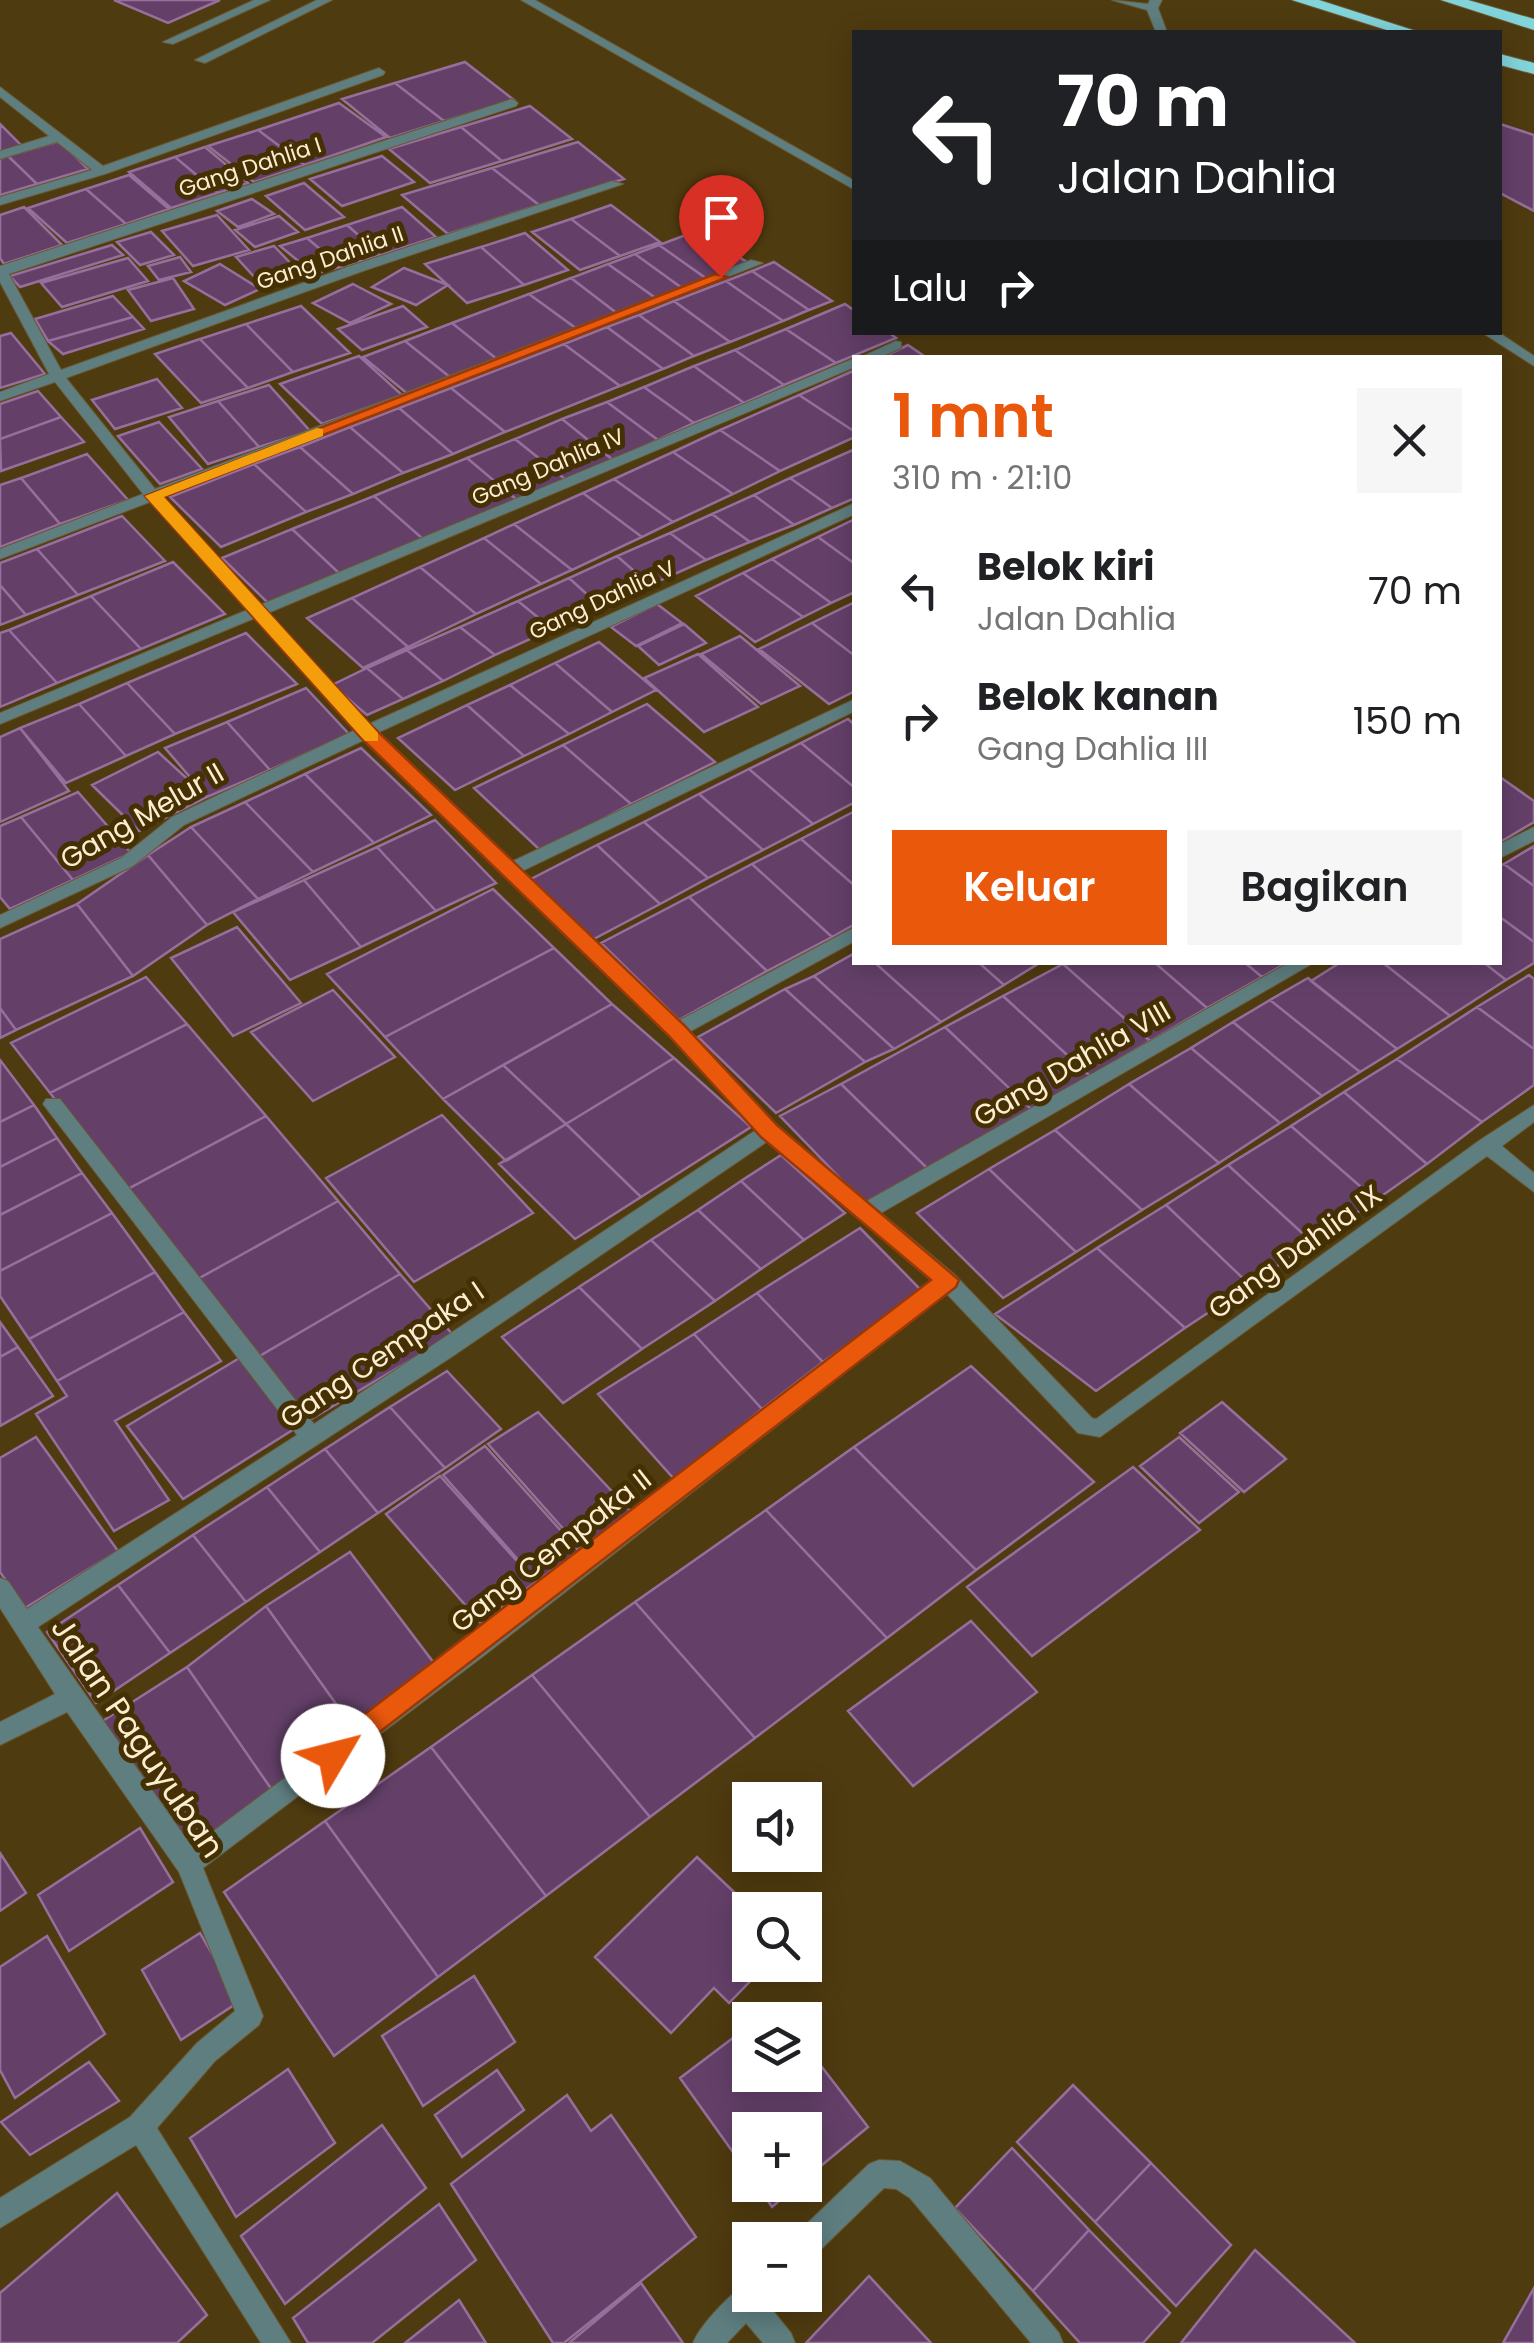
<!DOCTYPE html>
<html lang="id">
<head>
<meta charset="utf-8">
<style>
	body { margin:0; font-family:Poppins,sans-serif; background:#f6f6f6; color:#202124; height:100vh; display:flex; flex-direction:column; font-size:38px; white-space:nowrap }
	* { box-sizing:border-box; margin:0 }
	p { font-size:32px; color:#757577 }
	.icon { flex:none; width:55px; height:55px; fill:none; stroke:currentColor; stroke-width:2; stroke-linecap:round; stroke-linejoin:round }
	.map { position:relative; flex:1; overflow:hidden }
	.drawer { position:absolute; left:852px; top:355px; width:650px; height:610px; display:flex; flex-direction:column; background:#fff; border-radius:0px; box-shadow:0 5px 25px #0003 }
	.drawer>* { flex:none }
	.guide { position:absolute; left:852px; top:30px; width:650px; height:305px; border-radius:0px; box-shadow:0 5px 25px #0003; background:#202124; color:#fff; overflow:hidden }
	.fabs { position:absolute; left:732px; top:1782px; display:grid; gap:20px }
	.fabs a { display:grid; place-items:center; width:90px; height:90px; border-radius:0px; background:#fff; box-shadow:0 5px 25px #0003; font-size:50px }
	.pin { position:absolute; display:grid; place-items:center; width:85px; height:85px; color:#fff; margin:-102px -42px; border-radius:50% 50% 50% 0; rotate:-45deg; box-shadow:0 0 10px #0007 }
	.pin .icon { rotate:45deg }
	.me { position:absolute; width:110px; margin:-55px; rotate:53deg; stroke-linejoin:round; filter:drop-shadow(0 0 8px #0008) }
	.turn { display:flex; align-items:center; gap:35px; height:210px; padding:0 40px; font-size:45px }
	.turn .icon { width:130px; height:130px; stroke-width:2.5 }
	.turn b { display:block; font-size:70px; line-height:85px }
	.then { display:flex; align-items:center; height:95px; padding:0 40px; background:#0003; gap:20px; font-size:38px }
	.round { display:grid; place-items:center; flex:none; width:105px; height:105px; border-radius:0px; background:#f6f6f6 }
	.headline { display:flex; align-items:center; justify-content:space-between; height:170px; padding:0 40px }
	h1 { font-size:60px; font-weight:600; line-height:75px; color:#ea580c }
	.cta { display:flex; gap:20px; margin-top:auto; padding:20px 40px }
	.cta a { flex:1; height:115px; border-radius:0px; background:#ea580c; color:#fff; font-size:40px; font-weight:600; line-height:115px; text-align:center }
	.cta a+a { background:#f6f6f6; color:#202124 }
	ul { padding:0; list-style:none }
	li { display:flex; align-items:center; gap:30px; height:130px; padding:0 40px }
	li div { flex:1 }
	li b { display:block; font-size:38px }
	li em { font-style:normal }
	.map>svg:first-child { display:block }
</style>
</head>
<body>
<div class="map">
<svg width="1534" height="2343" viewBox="0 0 1534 2343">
	<rect width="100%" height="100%" fill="#4f3b10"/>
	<path fill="#644069" stroke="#976f9c" stroke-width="2.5" d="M114,0h106l-52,23z
		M465,62l49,38 -70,21 -49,-38z
		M395,83l49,38 -54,17 -48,-39z
		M339,103l47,34 -81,28 -47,-35z
		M530,106l42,33 -70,22 -41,-34z
		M0,124l22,22 -22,6z
		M1500,124l34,11v76l-34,-18z
		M461,127l41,34 -72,22 -41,-34z
		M258,130l47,35 -51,17 -46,-36z
		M60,141l28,28 -51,15 -29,-28z
		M578,142l46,37 -85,26 -47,-37z
		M205,147l43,36 -30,10 -43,-36z
		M8,156l29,28 -37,11v-36z
		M382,156l32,26 -72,24 -32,-27z
		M175,157l43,36 -47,15 -42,-36z
		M492,168l47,37 -91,29 -46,-39z
		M129,175l40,34 -43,15 -40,-35z
		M304,183l40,34 -39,13 -39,-34z
		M86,189l40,35 -59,19 -39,-35z
		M252,199l22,15 -36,13 -21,-16z
		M611,205l49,37 -40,14 -49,-37z
		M24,207l38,38 -58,19 -4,-6v-43z
		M402,207l34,30 -55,18 -34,-30z
		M217,215l32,35 -56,16 -31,-35z
		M279,216l19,16 -43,15 -20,-17z
		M571,219l49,37 -40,14 -48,-38z
		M347,225l34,30 -40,12 -34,-29z
		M699,230l49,33 -41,16 -48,-34z
		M151,232l23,23 -34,10 -23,-23z
		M525,233l43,37 -44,15 -43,-38z
		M307,238l34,29 -27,7 -34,-28z
		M112,245l11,10 -103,32 -10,-11z
		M659,245l48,34 -25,9 -47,-34z
		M274,246l22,23 -39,11 -21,-23z
		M481,247l43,38 -57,18 -42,-39z
		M635,254l47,34 -25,11 -49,-35z
		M180,257l11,15 -32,8 -11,-14z
		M128,258l20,23 -86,26 -21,-24z
		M774,262l58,39 -23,9 -57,-39z
		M220,264l40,25 -35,16 -41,-24z
		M608,264l49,35 -39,15 -47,-36z
		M404,268l44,17 -32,20 -44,-18z
		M752,271l57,39 -26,11 -57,-40z
		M173,278l21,31 -43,12 -23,-31z
		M571,278l47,36 -41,15 -48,-35z
		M726,281l57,40 -53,21 -56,-41z
		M353,284l38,20 -41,19 -37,-20z
		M529,294l48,35 -79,31 -46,-37z
		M113,296l20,21 -85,24 -13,-22z
		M674,301l56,41 -36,14 -55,-41z
		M845,304l10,7v21h33l8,6 -60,25 -50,-34z
		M301,306l49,47 -57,19 -47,-48z
		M403,306l24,21 -65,23 -24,-21z
		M639,315l55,41 -31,13 -56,-42z
		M133,317l11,12 -81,25 -15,-13z
		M452,323l46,37 -47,18 -46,-37z
		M246,324l47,48 -45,16 -48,-49z
		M607,327l56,42 -43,17 -56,-42z
		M786,329l50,34 -52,22 -49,-35z
		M11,333l34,41 -45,14v-52z
		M200,339l48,49 -47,15 -46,-49z
		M405,341l46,37 -42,17 -46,-38z
		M564,344l56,42 -115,46 -54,-44z
		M908,345l19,13h-46z
		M735,350l49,35 -40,18 -50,-37z
		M359,356l43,39 -80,29 -42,-40z
		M694,366l50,37 -50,20 -50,-36z
		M855,370v62l-56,-37z
		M157,379l25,29 -67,21 -23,-29z
		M269,385l41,46 -51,16 -41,-46z
		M644,387l50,36 -36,17 -51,-38z
		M451,388l54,44 -52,22 -54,-46z
		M38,391l23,26 -61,22v-35z
		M799,395l56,37v5l-75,34 -60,-41z
		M218,401l41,46 -51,17 -39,-47z
		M607,402l51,38 -45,20 -51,-41z
		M399,408l54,46 -50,19 -53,-46z
		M61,417l23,25 -83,29 -1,-32z
		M562,419l51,41 -47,20 -51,-41z
		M159,422l43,47 -42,15 -42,-48z
		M350,427l53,46 -50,21 -53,-47z
		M720,430l60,41 -47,23 -60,-42z
		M515,439l51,41 -49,20 -50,-42z
		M300,447l53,47 -47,18 -52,-48z
		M855,449v49l-23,10 -42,-30z
		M673,452l60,42 -60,28 -59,-43z
		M87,454l41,46 -68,24 -39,-46z
		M467,458l50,42 -94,39 -49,-43z
		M254,464l52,48 -85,35 -51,-50z
		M21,478l39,46 -60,23v-62z
		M790,478l42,30 -38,17 -40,-30z
		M614,479l59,43 -31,15 -59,-44z
		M583,493l59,44 -70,33 -58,-46z
		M754,495l40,30 -44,17 -38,-28z
		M374,496l49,43 -83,35 -48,-45z
		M712,514l38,28 -44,18 -36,-27z
		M122,516l43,45 -87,34 -41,-46z
		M855,519v45l-37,-27z
		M514,524l58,46 -31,14 -57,-46z
		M292,529l48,45 -71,30 -47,-46z
		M670,533l36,27 -56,25 -33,-29z
		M818,537l37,27v28l-24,11 -59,-44z
		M484,538l57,46 -65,30 -56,-47z
		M37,549l41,46 -52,20 -26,-30v-22z
		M617,556l33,29 -48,23 -33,-30z
		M772,559l59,44 -28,14 -60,-44z
		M173,562l52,52 -84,35 -50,-53z
		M420,567l56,47 -68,33 -56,-49z
		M743,573l60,44 -48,25 -59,-46z
		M569,578l33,30 -50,21 -34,-28z
		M0,585l26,30 -26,10z
		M91,596l50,53 -84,34 -48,-53z
		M352,598l56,49 -45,21 -56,-50z
		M518,601l34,28 -57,26 -35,-28z
		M855,602v54l-43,-33z
		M657,604l25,19 -46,23 -25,-19z
		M812,623l43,33v35l-26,13 -70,-55z
		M684,624l22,19 -47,22 -21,-19z
		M460,627l35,28 -52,26 -36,-31z
		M9,630l48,53 -57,24v-74z
		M246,633l51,51 -122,50 -48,-51z
		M740,636l60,50 -39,18 -60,-50z
		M599,642l57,48 -44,22 -57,-49z
		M407,650l36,31 -40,18 -36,-31z
		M698,654l60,53 -54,25 -60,-54z
		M555,663l57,49 -43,22 -59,-49z
		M367,668l36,31 -36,16 -35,-30z
		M127,683l48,51 -49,22 -47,-52z
		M510,685l59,49 -45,22 -57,-51z
		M306,688l43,46 -79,36 -43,-48z
		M79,704l47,52 -60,27 -46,-55z
		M647,704l68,58 -84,42 -68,-59z
		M467,705l57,51 -69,34 -57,-52z
		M848,719l7,6v63l-54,-45z
		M227,722l43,48 -63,27 -42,-49z
		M20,728l49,63 -69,31v-85z
		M801,743l54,45v14l-42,22 -64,-55z
		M563,745l68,59 -90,47 -67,-63z
		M361,748l70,67 -57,28 -69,-69z
		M158,752l49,45 -68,34 -47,-46z
		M749,769l64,55 -50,26 -64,-56z
		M305,774l69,69 -61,29 -68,-70z
		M1500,777l34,24v21l-34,20z
		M78,792l53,61 -58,27 -52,-63z
		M699,794l64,56 -55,28 -64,-56z
		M245,802l68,70 -55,27 -67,-72z
		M855,811v75l-54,-47z
		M21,817l52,63 -63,29 -10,-12v-71z
		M435,820l61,63 -60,28 -59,-64z
		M644,822l64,56 -48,26 -63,-59z
		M191,827l67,72 -51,26 -59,-70z
		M801,839l54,47v38l-23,13 -80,-73z
		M597,845l63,59 -70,37 -61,-61z
		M1534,846v40l-30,-22z
		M377,847l59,64 -75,36 -57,-67z
		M148,855l59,70 -74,51 -56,-72z
		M752,864l80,73 -65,34 -78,-74z
		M1504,864l30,22v56l-34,-25v-51z
		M304,880l57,67 -71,33 -57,-68z
		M493,889l61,59 -169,89 -58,-63z
		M689,897l78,74 -88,49 -78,-77z
		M77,904l56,72 -117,54 -16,-22v-69z
		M1500,917l34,25v21l-28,17 -23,-18h17z
		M237,927l64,76 -68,33 -62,-78z
		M554,948l58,56 -169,95 -58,-62z
		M855,953v9h19l67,60 -47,27 -80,-73z
		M874,962h104l26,23 -63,37z
		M978,962h63l-37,23z
		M1154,962h90l18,15 -55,31z
		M1154,962l53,46 -57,33 -87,-77z
		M1244,962h44l-26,15z
		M1341,962h41l68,54 -53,33 -86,-68z
		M1382,962h101l23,18 -56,36z
		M1063,964l87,77 -60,35 -87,-80z
		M1529,975l5,4v70l-57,-42z
		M814,976l80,73 -29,13 -80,-73z
		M146,977l41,47 -137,69 -39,-50z
		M1308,978l89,71 -37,23 -90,-72z
		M785,989l80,73 -89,51 -78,-76z
		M333,990l62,67 -82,44 -62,-69z
		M1003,996l87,80 -59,33 -86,-82z
		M1270,1000l90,72 -38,24 -89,-74z
		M612,1004l62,54 -108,66 -63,-59z
		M1477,1007l57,42v36l-52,37 -85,-63z
		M0,1008l16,22 -16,8z
		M1233,1022l89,74 -42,27 -89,-75z
		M187,1024l79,92 -140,74 -76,-97z
		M945,1027l86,82 -104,59 -86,-84z
		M1191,1048l89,75 -61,40 -90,-79z
		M674,1058l77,69 -110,70 -75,-73z
		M1397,1059l85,63 -55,42 -83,-72z
		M0,1060l34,45 -34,17z
		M503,1065l63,59 -60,37 -63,-62z
		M841,1084l86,84 -63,35 -84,-87z
		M1129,1084l90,79 -77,47 -87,-80z
		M1344,1092l83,72 -51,36 -85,-74z
		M34,1105l23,33 -57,29v-45z
		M442,1115l91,98 -119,69 -88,-104z
		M266,1116l72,85 -142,79 -70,-90z
		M566,1124l75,73 -66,42 -76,-75z
		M1291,1126l85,74 -64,42 -84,-77z
		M1055,1130l87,80 -66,42 -87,-83z
		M57,1138l25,35 -82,42v-48z
		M781,1155l64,58 -41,27 -63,-59z
		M1228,1165l84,77 -62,43 -84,-80z
		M989,1169l87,83 -73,46 -86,-85z
		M82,1173l30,40 -112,58v-56z
		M741,1181l63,59 -43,29 -63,-59z
		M338,1201l62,73 -144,84 -60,-78z
		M1166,1205l84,80 -65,43 -88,-80z
		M698,1210l63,59 -46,32 -64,-61z
		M112,1213l43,59 -126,67 -29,-43v-25z
		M860,1228l62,63 -99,71 -66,-69z
		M651,1240l64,61 -73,48 -63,-62z
		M1097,1248l88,80 -89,63 -101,-77z
		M155,1272l29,40 -127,69 -28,-42z
		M400,1274l53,61 -147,87 -50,-64z
		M579,1287l63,62 -79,54 -61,-66z
		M757,1293l66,69 -61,47 -68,-75z
		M184,1312l37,49 -106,60 54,79 -55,31 -78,-117 31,-18 -10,-15z
		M0,1322l18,25 -18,10z
		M694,1334l68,75 -87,71 -77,-86z
		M18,1347l35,49 -53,30v-69z
		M241,1357l58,69 -116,73 -56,-73z
		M971,1366l123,116 -118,88 -122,-123z
		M447,1371l54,58 -56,39 -55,-61z
		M1222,1402l64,57 -42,33 -64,-59z
		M390,1407l55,61 -67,45 -53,-64z
		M538,1412l95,102 -51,36 -94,-106z
		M36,1437l82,114 -93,57 -25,-36v-114z
		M1179,1437l60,55 -40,31 -59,-57z
		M485,1446l94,105 -42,30 -94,-106z
		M854,1447l122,123 -89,68 -121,-128z
		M325,1449l53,64 -58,39 -53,-65z
		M1133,1467l67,63 -168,126 -65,-69z
		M440,1476l96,106 -56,40 -94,-108z
		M267,1487l53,65 -74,50 -53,-67z
		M766,1510l121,128 -132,100 -120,-136z
		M193,1535l53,67 -76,51 -52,-68z
		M350,1552l90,119 -86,58 -88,-123z
		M118,1585l52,68 -74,50 -49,-71z
		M635,1602l120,136 -105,79 -118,-142z
		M266,1606l88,123 -82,61 -85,-123z
		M971,1621l66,71 -124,94 -65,-75z
		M187,1667l85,123 -84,63 -87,-131z
		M532,1675l118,142 -104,79 -115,-149z
		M431,1747l115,149 -108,81 -113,-156z
		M325,1821l113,156 -104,79 -110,-164z
		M140,1828l33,54 -104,69 -31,-56z
		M0,1853l26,40 -26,18z
		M697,1857l56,53h-3v55h16l-37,38 -15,-15 -43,45 -76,-76z
		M200,1933l40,68 -59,39 -39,-70z
		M47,1936l58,98 -90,64 -15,-28v-103z
		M474,1976l41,66 -92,64 -41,-70z
		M750,2025v50h55v-30l63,82 -63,52v-49h-55v46l-70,-98z
		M89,2062l30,39 -89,54 -29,-33z
		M288,2069l47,74 -99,74 -46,-79z
		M497,2070l27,40 -62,47 -27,-42z
		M1073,2085l78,78 -56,59 -78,-80z
		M567,2095l24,36 20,-16 85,122 -132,106h-11l-102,-159z
		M382,2125l44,63 -141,116 -44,-68z
		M1012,2148l77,82 -56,61 -78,-83z
		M1151,2163l80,82 -55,61 -81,-84z
		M757,2185h41l-26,22z
		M117,2193l90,122 -30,28h-177v-50z
		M439,2204l37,56 -104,83h-64l-15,-25z
		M1089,2230l81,83 -27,30h-63l-47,-52z
		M1255,2250l100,93h-174z
		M869,2276l62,67h-125z
		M641,2283l42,60h-114z
		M1534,2288v55h-31z
		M459,2300l27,43h-81z"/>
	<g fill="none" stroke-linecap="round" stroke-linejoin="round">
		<g stroke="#6b572f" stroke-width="2">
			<path id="lane" d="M254,0h16l-97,44 -10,-2z
				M317,0h15l-127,63 -10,-3z
				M521,0h14l320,181v9z
				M1112,0l36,4 2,-4h12l-4,8 9,24h-11l-9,-22z
				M1481,332h17l36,24v10z"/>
		</g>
		<g stroke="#6b572f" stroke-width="2">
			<path id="street" d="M379,68l6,4 -2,3 -278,99 -105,31v-8l92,-27 -35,-28 -57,17v-8l49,-15 -49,-39v-10l103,79z
				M512,99l6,4 -2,3 -507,168 52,96 292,-105 259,-84 11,3 -260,87 -297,107 89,111 596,-229 12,3 -601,234 98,108 595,-247v9l-587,246 101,111 486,-221v11l-478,219 134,129 344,-163v12l-333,160 156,150 177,-94v14l-166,91 87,94 91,75 423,-239h25l-434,251 73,61 138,144 4,1 384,-279 54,-35v17l-32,24 32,27v19l-47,-36 -387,281 -22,-4 -132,-140 -460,361 -283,214 60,148 -4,9 -44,36 -58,67 134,215h-30l-125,-198 -136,83v-30l130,-81 67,-74 38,-32 -56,-139 -112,-160 -67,33v-23l55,-28 -55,-86v-30l8,3 19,28 270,-174 -254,-331 3,-5h14l254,325 442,-294 -87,-95 -305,-295 -180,85 -51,41 -133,62v-13l121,-57 51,-41 183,-87 -100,-112 -255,106v-11l247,-103 -97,-108 -150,57v-10l143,-55 -88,-112 -55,19v-9l49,-18 -49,-92v-16zM768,1141l164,139 -462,360 -278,207 -154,-220 415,-271z
				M896,341l5,1v6l-22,10h-20z
				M1534,827v14l-34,17v-14z
				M879,2160l21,1 30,17 129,155 4,10h-32l-121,-145 -14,-9 -12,-1 -69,67 -10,4v-19h-12l2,-5 74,-71z
				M750,2282v13h17l-2,6 26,32 4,10h-32l-17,-20 -19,20h-34c7,-18 40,-53 57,-61z"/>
		</g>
		<g stroke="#6b572f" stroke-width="2">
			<path id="highway" d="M1292,0h27l100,32h-26z
				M1441,0h27l66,19v11z
				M1500,54l34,9v11l-34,-9z"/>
		</g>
		<use href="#lane" fill="#5e7e80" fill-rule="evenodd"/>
		<use href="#street" fill="#5e7e80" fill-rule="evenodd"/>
		<use href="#highway" fill="#82d4db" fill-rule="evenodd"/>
	</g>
	<path fill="#ea580c" stroke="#983908" stroke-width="2.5" d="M715,274l13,3 -564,220 210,231 310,297 93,100 182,155 -3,7 -623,481 -10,-3 -4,-9 4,-10 608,-466 -170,-143 -92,-101 -309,-299 -215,-241z"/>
	<path fill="#f59e0b" d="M317,428l6,1v7l-159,61 214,236v8h-13l-220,-245z"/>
	<g text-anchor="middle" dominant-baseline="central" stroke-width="10" stroke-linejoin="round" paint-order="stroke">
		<g font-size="22" fill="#fcedd1" stroke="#443003">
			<text transform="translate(250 167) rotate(-18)">Gang Dahlia I</text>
			<text transform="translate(330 258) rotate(-19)">Gang Dahlia II</text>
			<text transform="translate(548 467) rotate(-23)">Gang Dahlia IV</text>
			<text transform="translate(602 600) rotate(-25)">Gang Dahlia V</text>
		</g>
		<g font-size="28" fill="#fcedd1" stroke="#443003">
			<text transform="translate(142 816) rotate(-30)">Gang Melur II</text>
			<text transform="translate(1072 1064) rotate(-30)">Gang Dahlia VIII</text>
			<text transform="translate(1295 1252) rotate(-36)">Gang Dahlia IX</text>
			<text transform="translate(382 1355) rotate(-34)">Gang Cempaka I</text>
			<text transform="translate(551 1551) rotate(-38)">Gang Cempaka II</text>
		</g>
		<g font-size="32" fill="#fcedd1" stroke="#443003">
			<text transform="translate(138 1737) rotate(56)">Jalan Paguyuban</text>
		</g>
	</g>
</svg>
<div class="fabs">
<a><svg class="icon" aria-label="sound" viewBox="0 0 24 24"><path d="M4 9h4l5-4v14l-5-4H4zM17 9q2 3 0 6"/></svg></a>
<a><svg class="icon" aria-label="search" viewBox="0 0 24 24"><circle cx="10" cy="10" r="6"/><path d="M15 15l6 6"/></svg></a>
<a><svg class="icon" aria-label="layers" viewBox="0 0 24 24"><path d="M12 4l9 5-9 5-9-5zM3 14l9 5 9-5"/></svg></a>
<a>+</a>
<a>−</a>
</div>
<div class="pin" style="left:721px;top:277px;background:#d93025"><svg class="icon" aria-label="arrive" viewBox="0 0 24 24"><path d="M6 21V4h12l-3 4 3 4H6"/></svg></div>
<svg class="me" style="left:333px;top:1756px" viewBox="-20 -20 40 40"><circle r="19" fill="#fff"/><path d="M0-13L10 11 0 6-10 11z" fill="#ea580c"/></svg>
<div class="guide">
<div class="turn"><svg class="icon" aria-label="left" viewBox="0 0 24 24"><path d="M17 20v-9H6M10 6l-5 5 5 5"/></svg><div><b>70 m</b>Jalan Dahlia</div></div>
<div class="then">Lalu<svg class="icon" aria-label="right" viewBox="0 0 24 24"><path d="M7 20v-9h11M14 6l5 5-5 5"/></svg></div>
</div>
<section class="drawer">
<div class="headline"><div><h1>1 mnt</h1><p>310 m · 21:10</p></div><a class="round"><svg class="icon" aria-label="close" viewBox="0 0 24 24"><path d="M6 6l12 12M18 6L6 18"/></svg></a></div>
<ul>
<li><svg class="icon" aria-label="left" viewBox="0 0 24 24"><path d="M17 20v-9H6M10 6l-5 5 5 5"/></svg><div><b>Belok kiri</b><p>Jalan Dahlia</p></div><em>70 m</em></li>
<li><svg class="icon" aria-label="right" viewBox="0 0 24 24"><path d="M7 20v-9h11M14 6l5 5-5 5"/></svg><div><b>Belok kanan</b><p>Gang Dahlia III</p></div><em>150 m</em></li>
</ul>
<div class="cta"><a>Keluar</a><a>Bagikan</a></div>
</section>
</div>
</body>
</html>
